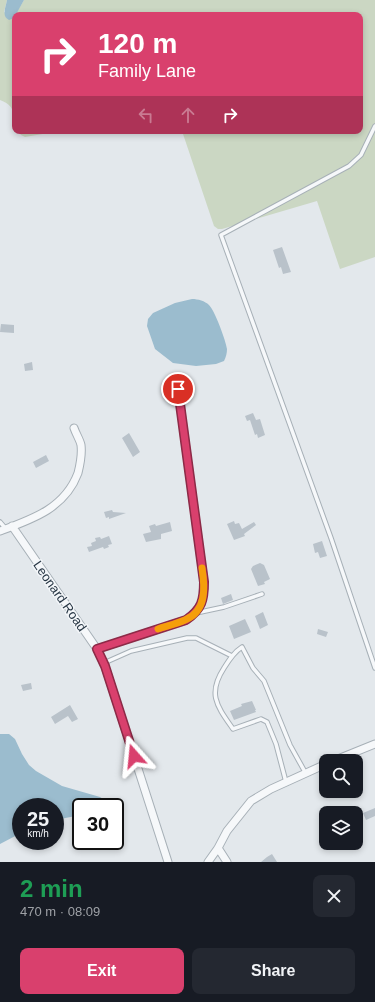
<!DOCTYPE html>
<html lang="en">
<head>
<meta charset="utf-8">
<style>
	body { margin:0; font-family:Helvetica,sans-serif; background:#242831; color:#f1f3f6; height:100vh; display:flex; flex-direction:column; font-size:15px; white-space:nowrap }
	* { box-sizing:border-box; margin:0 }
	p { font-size:13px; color:#9ea1a6 }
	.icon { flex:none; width:22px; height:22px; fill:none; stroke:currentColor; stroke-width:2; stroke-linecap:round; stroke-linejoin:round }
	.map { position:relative; height:862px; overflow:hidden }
	.details { display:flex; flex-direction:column; background:#171b24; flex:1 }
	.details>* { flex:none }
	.banner { position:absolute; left:12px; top:12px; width:351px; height:122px; border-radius:8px; box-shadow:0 2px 6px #0003; background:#d9406d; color:#fff; overflow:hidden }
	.controls { position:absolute; left:319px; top:754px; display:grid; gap:8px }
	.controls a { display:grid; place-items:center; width:44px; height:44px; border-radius:8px; background:#171b24; box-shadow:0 2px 6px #0003; font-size:20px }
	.speed { position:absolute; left:12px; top:798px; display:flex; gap:8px; font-size:20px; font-weight:700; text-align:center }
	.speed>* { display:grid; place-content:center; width:52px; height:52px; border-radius:50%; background:#171b24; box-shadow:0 2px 6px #0003; line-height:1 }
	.speed small { font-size:10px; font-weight:400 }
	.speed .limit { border:2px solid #111; border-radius:6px; background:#fff; color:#111 }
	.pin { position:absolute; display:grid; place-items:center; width:34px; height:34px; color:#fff; margin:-17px; border:2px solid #fff; border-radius:50%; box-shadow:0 1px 4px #0007 }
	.me { position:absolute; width:44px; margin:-22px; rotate:342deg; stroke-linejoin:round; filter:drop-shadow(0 0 3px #0008) }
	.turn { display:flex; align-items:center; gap:14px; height:84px; padding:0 20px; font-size:18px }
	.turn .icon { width:52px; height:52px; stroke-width:2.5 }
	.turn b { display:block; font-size:28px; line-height:34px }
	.lanes { display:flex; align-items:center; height:38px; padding:0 20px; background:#0003; justify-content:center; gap:20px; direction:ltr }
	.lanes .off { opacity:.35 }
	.round { display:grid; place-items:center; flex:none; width:42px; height:42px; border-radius:8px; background:#242831 }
	.head { display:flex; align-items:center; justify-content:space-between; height:68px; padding:0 20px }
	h1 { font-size:24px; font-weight:700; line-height:30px; color:#1e9e55 }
	.button { display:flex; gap:8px; margin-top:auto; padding:8px 20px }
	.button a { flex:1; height:46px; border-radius:8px; background:#d9406d; color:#fff; font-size:16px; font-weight:700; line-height:46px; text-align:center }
	.button a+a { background:#242831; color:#f1f3f6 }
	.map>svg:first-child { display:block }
</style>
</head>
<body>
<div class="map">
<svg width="375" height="862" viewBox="0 0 375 862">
	<rect width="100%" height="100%" fill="#e3e8ec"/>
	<path fill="#cbd7c3" d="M0,0h7l-3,12 10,6 1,-2v102c-2,-10 -5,-14 -15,-18z
		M24,0h351v257l-35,12 -23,-68 -95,28h-4l-4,-3 -32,-95h178v-116h-345z
		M18,131h42l-35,6 -4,-2z"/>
	<path fill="#9bbcce" d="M7,0h17l-10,18 -5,2c-8,-4 -3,-13 -2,-20z
		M192,299c6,0 13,2 17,6 6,6 17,36 18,44 0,4 -1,8 -3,12l-8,3 -20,2 -23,-3 -18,-14 -8,-23 1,-7 5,-6 22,-10z
		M0,734h9l6,5 7,15 7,11 7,6 26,15 38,11 6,4 4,6h-29v8l-26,5v-13h-34v26l-21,11z"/>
	<path fill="#b9c2ca" d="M282,247l9,25 -8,2 -2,-7 -2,1 -6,-18z
		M1,324l13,1v8l-14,-1z
		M32,362l1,8 -8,1 -1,-7z
		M253,413l3,7 4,-1 5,16 -7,3 -1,-4 -2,1 -5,-15 -3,1 -2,-5z
		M129,433l11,19 -7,5 -11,-19z
		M46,455l3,6 -13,7 -3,-6z
		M112,510l1,2 13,1 -17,6v-2l-3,1 -2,-6z
		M234,521l1,3 4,-1 3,6 12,-7 2,3 -12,9 1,2 -11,4 -7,-16z
		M170,522l2,9 -11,3v5l-15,3 -3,-8 8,-2 -2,-6 6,-2 1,2z
		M109,536l3,8 -4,1 1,2 -5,2 -1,-2 -14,5 -2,-5 5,-1 -1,-3 5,-2 -1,-3 5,-1 1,2z
		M322,541l5,15 -7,2 -2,-6 -3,1 -2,-9z
		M260,563l4,2 6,14 -6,3 1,2 -7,2 -7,-17 2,-3z
		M231,594l2,6 -10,4 -2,-6z
		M263,612l5,13 -8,4 -5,-13z
		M245,619l6,13 -17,7 -5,-13z
		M318,629l10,3 -2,5 -9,-3z
		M31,683l1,6 -9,2 -2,-6z
		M252,701l4,9h-1l1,2 -22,8 -4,-9 12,-5 -1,-2z
		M70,705l8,14 -6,3 -4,-6 -13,8 -4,-7z
		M375,808v8l-9,4 -3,-7z
		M272,854l5,8h-16l6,-5z"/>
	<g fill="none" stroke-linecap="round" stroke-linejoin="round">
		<g stroke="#a7b0b7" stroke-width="5.5">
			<path id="lane" d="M375,126l-14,29 -12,11 -128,69 110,303 44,130
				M0,522l6,7
				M196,613l28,-6 38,-13
				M104,663l27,-12 56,-13h9l36,18
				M286,782l-10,-38 -9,-22 -6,-3 -28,10c-16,-23 -26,-35 -9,-61 5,-8 10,-16 18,-21l11,21 11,13 26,64 15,27"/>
		</g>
		<g stroke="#a7b0b7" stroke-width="9">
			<path id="street" d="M12,526l85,123 8,17 63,196
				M0,531c33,-12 65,-23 78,-58 2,-8 4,-20 3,-28 -1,-5 -5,-11 -7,-17
				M97,649l89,-29c16,-11 18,-19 18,-38l-26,-193
				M333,761l42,-17
				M218,848l9,14
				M208,862l10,-14 9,-17 24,-30 20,-12 55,-25"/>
		</g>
		<use href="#lane" stroke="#f6f8fa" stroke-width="3.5"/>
		<use href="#street" stroke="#f6f8fa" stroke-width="7"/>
	</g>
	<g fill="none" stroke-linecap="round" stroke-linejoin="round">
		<g stroke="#8d2a47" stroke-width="10">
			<path id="route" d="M134,756l-29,-90 -8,-17 89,-29c16,-11 18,-20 18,-38l-26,-193"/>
		</g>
		<use href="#route" stroke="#d9406d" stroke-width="7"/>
		<path stroke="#f59e0b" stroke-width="7" d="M158,629c9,-3 18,-5 27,-9 22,-9 20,-33 17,-52"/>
	</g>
	<g text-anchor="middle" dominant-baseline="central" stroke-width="3" stroke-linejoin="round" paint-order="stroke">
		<g font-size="13" fill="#293846" stroke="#f3f6f9">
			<text transform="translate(60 596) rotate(55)">Leonard Road</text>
		</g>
	</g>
</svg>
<div class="controls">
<a><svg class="icon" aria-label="search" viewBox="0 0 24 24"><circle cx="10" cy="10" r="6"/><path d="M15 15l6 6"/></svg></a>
<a><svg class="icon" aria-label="layers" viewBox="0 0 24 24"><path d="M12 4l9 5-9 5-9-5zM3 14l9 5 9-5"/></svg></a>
</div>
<div class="speed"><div>25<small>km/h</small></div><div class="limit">30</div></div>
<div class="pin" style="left:178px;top:389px;background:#d93025"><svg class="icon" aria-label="arrive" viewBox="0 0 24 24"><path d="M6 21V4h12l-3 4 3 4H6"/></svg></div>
<svg class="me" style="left:134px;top:756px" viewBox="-20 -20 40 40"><path d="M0-17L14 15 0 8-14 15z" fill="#d9406d" stroke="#fff" stroke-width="4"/></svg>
<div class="banner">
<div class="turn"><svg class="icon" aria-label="right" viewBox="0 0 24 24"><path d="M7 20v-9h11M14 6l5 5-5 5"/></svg><div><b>120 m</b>Family Lane</div></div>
<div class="lanes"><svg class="icon off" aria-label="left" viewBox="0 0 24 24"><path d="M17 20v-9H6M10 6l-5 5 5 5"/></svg><svg class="icon off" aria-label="ahead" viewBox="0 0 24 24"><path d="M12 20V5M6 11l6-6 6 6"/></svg><svg class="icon" aria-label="right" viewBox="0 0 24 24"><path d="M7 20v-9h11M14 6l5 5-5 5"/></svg></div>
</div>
</div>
<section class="details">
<div class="head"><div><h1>2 min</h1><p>470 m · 08:09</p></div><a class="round"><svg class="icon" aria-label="close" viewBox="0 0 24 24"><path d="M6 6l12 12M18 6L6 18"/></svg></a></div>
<div class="button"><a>Exit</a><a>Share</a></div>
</section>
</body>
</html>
